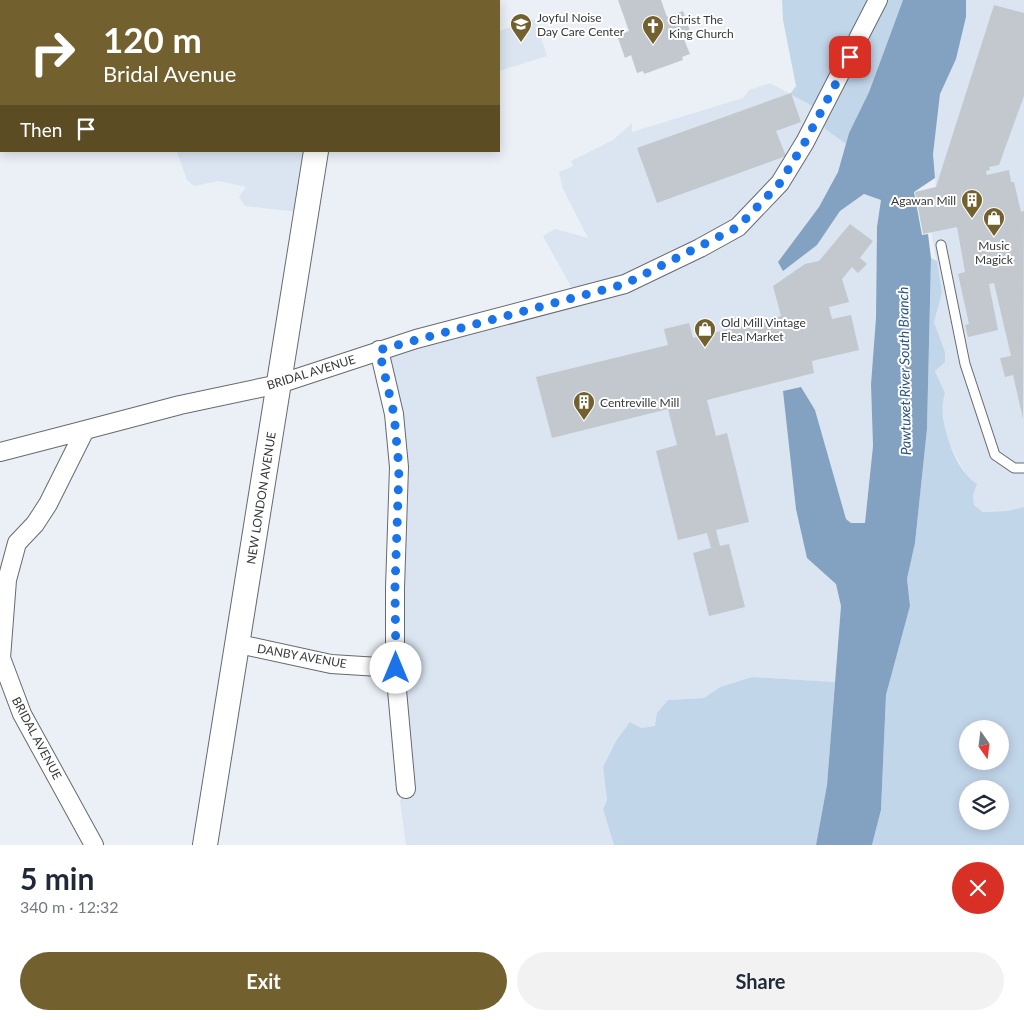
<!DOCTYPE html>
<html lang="en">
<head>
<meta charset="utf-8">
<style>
	body { margin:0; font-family:Lato,sans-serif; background:#f2f2f3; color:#1f2937; height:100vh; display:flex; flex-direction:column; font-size:19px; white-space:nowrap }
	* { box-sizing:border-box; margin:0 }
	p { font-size:16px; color:#747a83 }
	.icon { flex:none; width:28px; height:28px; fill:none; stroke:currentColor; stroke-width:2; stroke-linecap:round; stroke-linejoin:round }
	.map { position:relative; height:845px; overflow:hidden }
	.panel { display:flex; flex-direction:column; background:#fff; flex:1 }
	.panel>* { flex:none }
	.banner { position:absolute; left:0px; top:0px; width:500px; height:152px; box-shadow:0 2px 12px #0003; background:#72602e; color:#fff; overflow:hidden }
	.needle { width:32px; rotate:166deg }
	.buttons { position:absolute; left:959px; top:720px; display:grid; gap:10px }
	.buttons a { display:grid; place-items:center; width:50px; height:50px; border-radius:50%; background:#fff; box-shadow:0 2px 12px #0003; font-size:25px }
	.pin { position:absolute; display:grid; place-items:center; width:42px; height:42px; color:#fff; margin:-21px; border-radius:10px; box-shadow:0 2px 8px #0006 }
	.me { position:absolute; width:55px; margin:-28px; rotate:0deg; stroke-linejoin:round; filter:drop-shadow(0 0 4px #0008) }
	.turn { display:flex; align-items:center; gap:18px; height:105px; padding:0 20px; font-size:22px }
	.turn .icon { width:65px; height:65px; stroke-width:2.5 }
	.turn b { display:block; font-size:35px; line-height:42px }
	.then { display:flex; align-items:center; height:48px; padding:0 20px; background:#0003; gap:10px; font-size:19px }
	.round { display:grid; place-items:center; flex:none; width:52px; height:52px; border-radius:26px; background:#f2f2f3 }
	.headline { display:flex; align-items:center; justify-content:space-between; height:85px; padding:0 20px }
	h1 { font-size:30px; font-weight:700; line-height:38px }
	.cta { display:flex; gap:10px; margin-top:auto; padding:10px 20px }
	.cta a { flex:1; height:58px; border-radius:30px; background:#72602e; color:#fff; font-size:20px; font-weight:700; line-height:58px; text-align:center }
	.cta a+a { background:#f2f2f3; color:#1f2937 }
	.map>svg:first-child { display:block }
</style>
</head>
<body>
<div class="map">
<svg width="1024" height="845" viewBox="0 0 1024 845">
	<rect width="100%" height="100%" fill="#eaf0f6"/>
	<path fill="#dae5f1" d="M181,0h160l-1,1z
		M966,0h58v507l-17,4 -24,1 -9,-7 -5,-25 -23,-42 -4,-37 3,-8 -10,-22 10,-19 -11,-30 8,-29 -18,-103 12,-3 -3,-33 7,-60 16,-35 10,-42z
		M535,19l12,37 -48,15v-40z
		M770,83l50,27 5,19 21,15 -8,28 -19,35 -41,55 39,-17 23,-34 25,-17 17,6 -5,27 -1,91 -5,66 2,62 -8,77h-14l-5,-4 -31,-109 -14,-23 6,171 29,26 5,22 -6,76 -83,-5 -32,10 -16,11 -36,2 -13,26 -14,2 -38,39 4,33 -4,9 11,36h-208l-6,-44 6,-13 -7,-322 -15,-123 191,-49 -32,-58 12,-7 33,9 -25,-49 -4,-17 14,-6 -2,-5 42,-21 19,-17v9l111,-34 6,-8z
		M172,151h144l-10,62 -61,-7 -6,-9 7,-10 -27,-6 -25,5 -7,-6 -10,-28z"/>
	<path fill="#c2d6ea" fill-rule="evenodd" d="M782,0h121l-34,92 -20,41 -3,11 -21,-15 -5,-19 -30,-16 6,-8 -13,-66z
		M931,258l6,3 5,32 -8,29 11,30v10l-10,9 10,22c-9,25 10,78 32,91l-4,11 1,10 9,7 24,-1 17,-4v338h-152l9,-35 5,-115 24,-89 -3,-27 8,-36 12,-114zM968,729h32v32h-32zM968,789h32v32h-32z
		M752,677l83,5 -8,103 -11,60h-202l-11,-36 4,-9 -4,-33 13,-26 14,-19 11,6 14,-2 2,-13 11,-13 36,-2 16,-11z"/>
	<path fill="#83a1c0" d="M903,0h63v17l-10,42 -16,35 -7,60 2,24 -21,14 8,43 6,-1 3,24 -4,171 -12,114 -8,36 3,27 -24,89 -5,115 -9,35h-56l11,-60 14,-179 -5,-22 -29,-26 -11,-49 -13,-118 18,-4 14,23 31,109 5,4h14l8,-77 -2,-62 5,-66 1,-91 4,-27 -17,-6 -24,17 -23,34 -34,26 -5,-9 41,-55 19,-35 11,-39 20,-41z"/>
	<path fill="#c2c8cd" d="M618,0h43l6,17 16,-6 8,23 -8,3 7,17 -8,3 1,3 -39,14 -1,-3 -6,2 -6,-18 -6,3 -8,-23 12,-4z
		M994,5l30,8v83l-25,69 -10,2 1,3 -4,1 1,4 22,-5 2,12h3l7,30 3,-1 -1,208 -10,-44 -8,2 -5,-19 11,-2 -17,-73 -5,1 9,46 -30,7 -3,-12 4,-1 -11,-50 7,-2 -8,-45 -34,7 -8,-42 21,-5z
		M791,93l10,29 -25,9 10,25 -129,47 -20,-55z
		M850,224l23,17 -13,17 7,6 -9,9 -6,-6 -10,12 7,23 -20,5 3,12 19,-4 8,35 -47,11 2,12 -107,27 9,36 11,-3 22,89 -33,8 4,16 9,-2 16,63 -36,9 -16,-63 18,-5 -4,-15 -29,7 -22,-89 21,-6 -9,-36 -116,29 -16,-61 132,-32 -4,-16 25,-6 4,15 88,-22 -8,-30 32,-22 14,-3z"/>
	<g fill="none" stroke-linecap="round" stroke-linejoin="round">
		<g stroke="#656a6f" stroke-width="11">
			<path id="lane" d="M211,0v1
				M241,0l1,1
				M265,0v1
				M273,1l3,-1
				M941,245l24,119 30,91 19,13h10"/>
		</g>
		<g stroke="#656a6f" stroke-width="20">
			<path id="street" d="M87,0v1
				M379,350l15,64 5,53 -4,121v80l11,121
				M0,452l85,-22
				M239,644l92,20 64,4
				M94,845l-72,-131 -21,-56 6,-78 10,-37 18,-19 13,-20 37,-74 95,-25 99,-21 137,-45 209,-55 75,-36 38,-21 42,-44 25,-41 73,-142"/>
		</g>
		<g stroke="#656a6f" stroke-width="26">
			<path id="secondary" d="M340,1v-1
				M205,845l111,-694"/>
		</g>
		<g stroke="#656a6f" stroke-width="30">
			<path id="primary" d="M375,1l3,-1
				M0,126l1,-1"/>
		</g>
		<use href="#lane" stroke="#fff" stroke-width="9"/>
		<use href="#street" stroke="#fff" stroke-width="18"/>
		<use href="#secondary" stroke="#fff" stroke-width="24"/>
		<use href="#primary" stroke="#fff" stroke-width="28"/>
	</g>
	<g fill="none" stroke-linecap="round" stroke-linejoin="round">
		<path stroke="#1a73e8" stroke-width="9" stroke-dasharray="0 16.2" d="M396,668l-1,-80 4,-120 -5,-54 -15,-64 246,-66 113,-57 42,-44 25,-41 45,-85"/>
	</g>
	<defs>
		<g id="school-pin" transform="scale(1.125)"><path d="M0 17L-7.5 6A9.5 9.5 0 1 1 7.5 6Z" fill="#72602e" stroke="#fff"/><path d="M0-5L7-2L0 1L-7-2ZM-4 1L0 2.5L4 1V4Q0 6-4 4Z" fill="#fff"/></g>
		<g id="church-pin" transform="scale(1.125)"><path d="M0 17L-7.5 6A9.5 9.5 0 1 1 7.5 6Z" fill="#72602e" stroke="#fff"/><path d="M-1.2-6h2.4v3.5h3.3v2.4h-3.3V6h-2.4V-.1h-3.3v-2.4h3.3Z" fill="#fff"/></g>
		<g id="building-pin" transform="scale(1.125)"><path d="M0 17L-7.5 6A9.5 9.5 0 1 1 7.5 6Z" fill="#72602e" stroke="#fff"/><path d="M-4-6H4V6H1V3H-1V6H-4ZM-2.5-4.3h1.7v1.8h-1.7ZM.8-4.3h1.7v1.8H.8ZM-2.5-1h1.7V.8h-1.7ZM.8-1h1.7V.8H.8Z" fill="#fff"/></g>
		<g id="shop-pin" transform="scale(1.125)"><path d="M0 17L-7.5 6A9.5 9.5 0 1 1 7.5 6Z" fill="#72602e" stroke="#fff"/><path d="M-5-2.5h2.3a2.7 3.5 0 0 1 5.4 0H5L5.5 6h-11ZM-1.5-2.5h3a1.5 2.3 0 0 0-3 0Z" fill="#fff"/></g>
	</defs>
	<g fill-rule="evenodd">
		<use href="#school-pin" x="521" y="24"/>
		<use href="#church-pin" x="653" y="26"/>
		<use href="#building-pin" x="972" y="200"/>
		<use href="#shop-pin" x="994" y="218"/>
		<use href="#shop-pin" x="705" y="329"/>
		<use href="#building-pin" x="584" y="402"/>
	</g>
	<g text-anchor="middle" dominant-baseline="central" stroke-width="4" stroke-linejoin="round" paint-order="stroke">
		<g font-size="12" fill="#36383a" stroke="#fff" text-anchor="start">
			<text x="537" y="17">Joyful Noise<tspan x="537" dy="14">Day Care Center</tspan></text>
			<text x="669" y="19">Christ The<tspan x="669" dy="14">King Church</tspan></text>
			<text x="956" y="200" text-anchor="end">Agawan Mill</text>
			<text x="994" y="245" text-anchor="middle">Music<tspan x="994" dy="14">Magick</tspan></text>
			<text x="721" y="322">Old Mill Vintage<tspan x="721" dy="14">Flea Market</tspan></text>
			<text x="600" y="402">Centreville Mill</text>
		</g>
		<g font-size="12" fill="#36383a" stroke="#fff">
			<text transform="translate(311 372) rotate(-17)">BRIDAL AVENUE</text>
			<text transform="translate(261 498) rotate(-81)">NEW LONDON AVENUE</text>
			<text transform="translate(302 656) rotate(10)">DANBY AVENUE</text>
			<text transform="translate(37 738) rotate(62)">BRIDAL AVENUE</text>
		</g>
		<g font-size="14" font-style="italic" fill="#26547f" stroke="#fff">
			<text transform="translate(904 371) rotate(-91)">Pawtuxet River South Branch</text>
		</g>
	</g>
</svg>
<div class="buttons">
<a><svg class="needle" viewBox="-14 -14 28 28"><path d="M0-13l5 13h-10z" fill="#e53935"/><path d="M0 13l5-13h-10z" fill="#747a83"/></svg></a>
<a><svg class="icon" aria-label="layers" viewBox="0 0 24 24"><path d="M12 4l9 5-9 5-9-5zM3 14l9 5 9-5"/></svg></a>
</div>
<div class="pin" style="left:850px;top:57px;background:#d93025"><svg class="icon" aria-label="arrive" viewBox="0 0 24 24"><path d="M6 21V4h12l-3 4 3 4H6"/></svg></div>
<svg class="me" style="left:396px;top:668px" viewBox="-20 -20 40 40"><circle r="19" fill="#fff"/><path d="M0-13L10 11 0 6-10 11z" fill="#1a73e8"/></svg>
<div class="banner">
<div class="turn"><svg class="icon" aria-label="right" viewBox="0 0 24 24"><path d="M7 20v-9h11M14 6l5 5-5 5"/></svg><div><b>120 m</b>Bridal Avenue</div></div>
<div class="then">Then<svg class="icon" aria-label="arrive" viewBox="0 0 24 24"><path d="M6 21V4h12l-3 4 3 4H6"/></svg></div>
</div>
</div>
<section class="panel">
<div class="headline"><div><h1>5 min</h1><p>340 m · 12:32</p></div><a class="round" style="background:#d93025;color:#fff"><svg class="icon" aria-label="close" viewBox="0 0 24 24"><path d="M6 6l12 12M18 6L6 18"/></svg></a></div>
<div class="cta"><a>Exit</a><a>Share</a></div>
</section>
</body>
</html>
